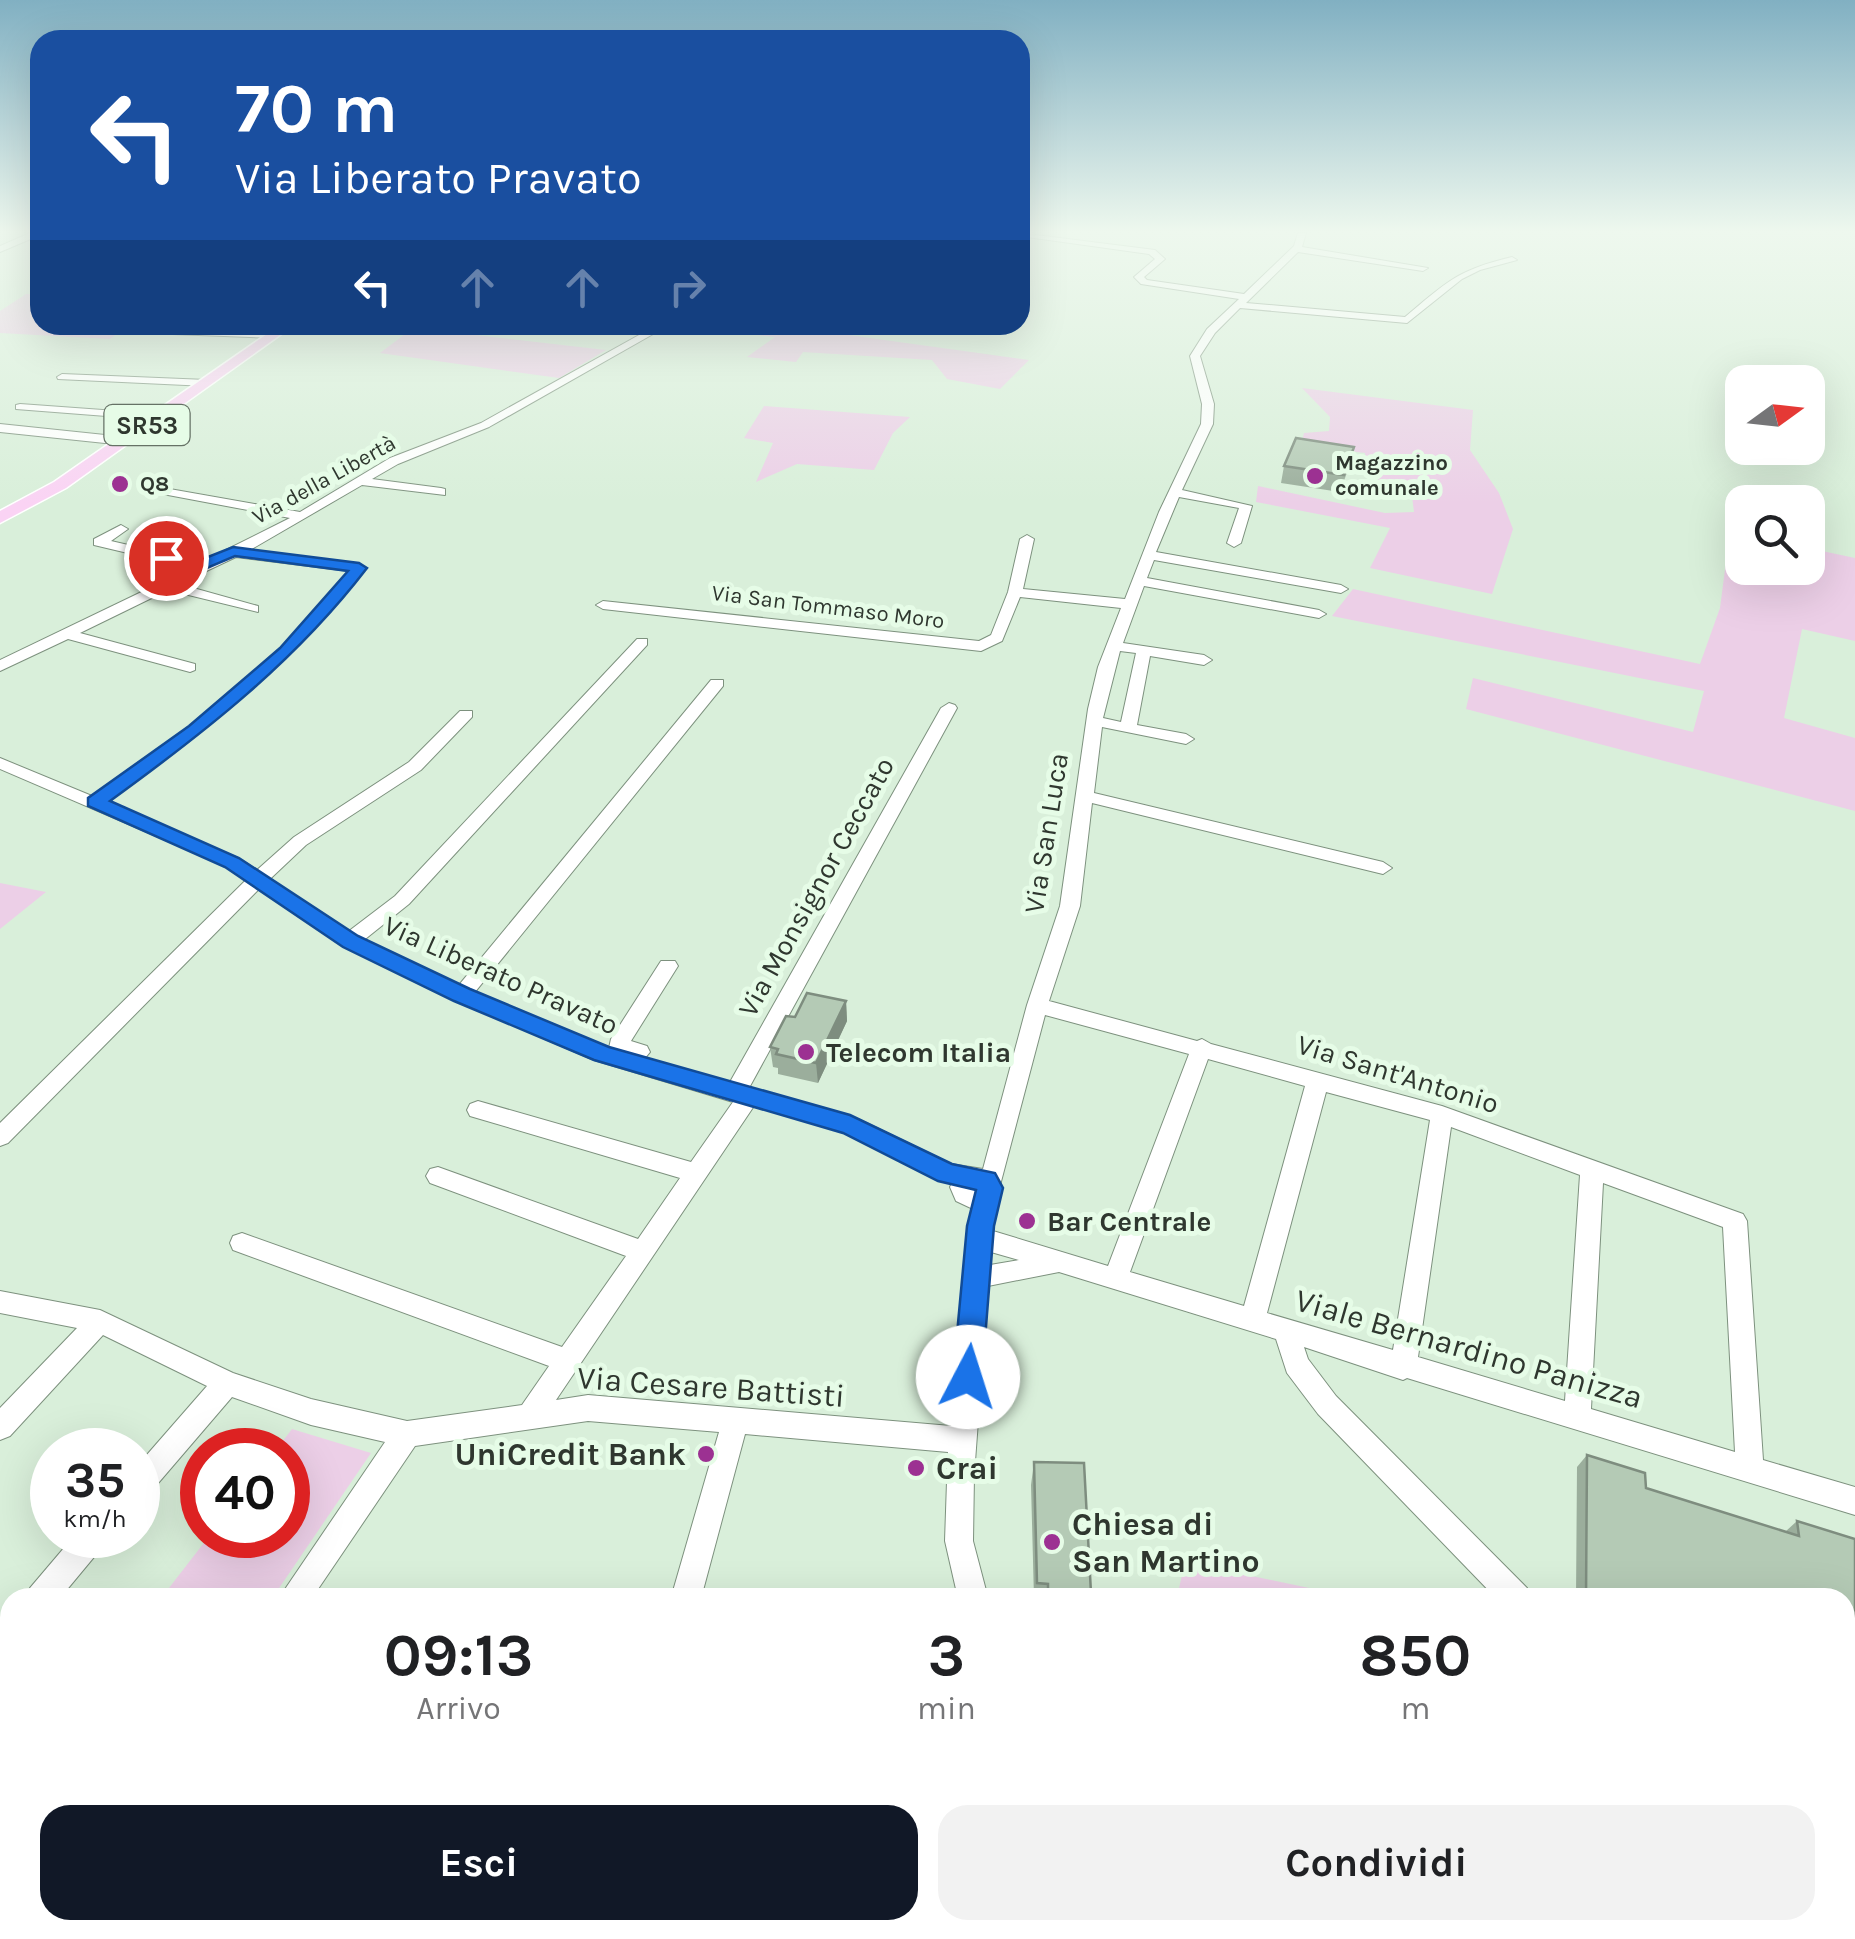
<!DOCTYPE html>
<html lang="it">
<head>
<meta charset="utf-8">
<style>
	body { margin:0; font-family:Karla,sans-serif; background:#f2f2f2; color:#202124; height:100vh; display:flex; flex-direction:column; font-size:38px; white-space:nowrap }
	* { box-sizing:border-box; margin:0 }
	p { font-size:32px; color:#757577 }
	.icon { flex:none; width:55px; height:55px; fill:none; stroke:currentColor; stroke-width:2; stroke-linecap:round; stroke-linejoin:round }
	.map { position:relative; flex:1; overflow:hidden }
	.sheet { position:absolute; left:0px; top:1588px; width:1855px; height:352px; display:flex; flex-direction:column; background:#fff; border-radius:30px 30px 0 0; box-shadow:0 10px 40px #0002 }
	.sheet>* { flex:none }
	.top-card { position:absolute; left:30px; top:30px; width:1000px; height:305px; border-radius:30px; box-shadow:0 10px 40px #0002; background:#1a4fa0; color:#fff; overflow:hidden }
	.needle { width:65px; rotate:75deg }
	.tools { position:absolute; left:1725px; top:365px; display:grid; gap:20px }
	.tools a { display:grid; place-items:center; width:100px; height:100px; border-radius:20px; background:#fff; box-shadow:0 10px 40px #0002; font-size:50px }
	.speed { position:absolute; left:30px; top:1428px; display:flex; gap:20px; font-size:50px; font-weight:700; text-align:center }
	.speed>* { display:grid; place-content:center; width:130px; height:130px; border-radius:50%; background:#fff; box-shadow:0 10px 40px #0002; line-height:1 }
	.speed small { font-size:25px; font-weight:400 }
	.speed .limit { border:15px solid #d22; background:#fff; color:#111 }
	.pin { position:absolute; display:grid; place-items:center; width:85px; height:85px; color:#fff; margin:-42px; border:5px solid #fff; border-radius:50%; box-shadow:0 2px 10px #0007 }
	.me { position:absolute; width:110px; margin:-55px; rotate:5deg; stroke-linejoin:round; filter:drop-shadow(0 0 8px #0008) }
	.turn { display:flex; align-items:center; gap:35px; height:210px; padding:0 40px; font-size:45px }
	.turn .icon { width:130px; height:130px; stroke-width:2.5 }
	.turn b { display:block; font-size:70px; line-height:85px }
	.lanes { display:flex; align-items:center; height:95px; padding:0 40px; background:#0003; justify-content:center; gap:50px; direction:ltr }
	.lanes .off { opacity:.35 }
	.eta { display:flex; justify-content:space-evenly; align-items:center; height:170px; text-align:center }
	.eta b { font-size:60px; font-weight:700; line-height:70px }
	.button { display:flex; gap:20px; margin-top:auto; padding:20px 40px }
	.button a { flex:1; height:115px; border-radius:30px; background:#111827; color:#fff; font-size:40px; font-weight:700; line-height:115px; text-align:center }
	.button a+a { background:#f2f2f2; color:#202124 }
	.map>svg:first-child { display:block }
</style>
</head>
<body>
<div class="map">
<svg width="1855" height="1939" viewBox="0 0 1855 1939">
	<rect width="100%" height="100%" fill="#d9efda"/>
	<path fill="#eccfe7" d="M26,294h14v31h51l-7,7 34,1 -8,6 -110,-6v-22z
		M728,325l62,6 8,-3 231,32 -29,29 -53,-10 -15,-19 -129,-8 -7,10 -49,-5 28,-20 -57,-6z
		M413,328l193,22 -47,28 -179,-25z
		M1302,388l171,22 -3,40 29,43 14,36 -21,65 -122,-26 20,-40 -134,-26 2,-16 127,27 29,-1 -2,-16 -45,-22 -2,-21 -64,-8 3,-12 25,-2 1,-14z
		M764,406l146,11 -17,16 -19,37 -77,-6 -41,18 17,-39 -29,-5z
		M1730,531l12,2v35h66v-20l47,10v83l-53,-12 -18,89 71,20v73l-389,-102 7,-31 220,54 11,-41 -372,-75 21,-27 347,75 20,-56z
		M0,883l46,9 -46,37z
		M292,1429l79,24 -98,144h-111l48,-62h78v-85h-12z
		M1185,1562l167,35h-175z
		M0,1641l10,5v284h15l-7,9h-18z
		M1128,1930h407l1,9h-409z
		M1583,1930h247l25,9h-272z"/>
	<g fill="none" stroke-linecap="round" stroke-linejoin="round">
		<g stroke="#7d917e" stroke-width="2">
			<path id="minor" d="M30,233l10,2 -40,17v-6z
				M1020,233l135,17 10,9 -21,18 3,3 97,14 50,-48 4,-13h8l-4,14 126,21 -5,3 -125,-19 -52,51 159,14c42,-35 52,-47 107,-60l5,3 -37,10 -18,9 -55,44 -167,-15 -25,25 -15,23 14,48 -1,20 -31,66 70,16 -11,37 -7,4 -7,-4 12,-35 -60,-11 -23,55 185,33 7,4 -7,4 -187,-33 -7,18 172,32 7,4 -7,4 -175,-32 -21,57 81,12 8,5 -8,5 -54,-9 -13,69 49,9 8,5 -8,5 -84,-17 -8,66 289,69 9,6 -9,6 -291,-71 -12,103 -31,95 148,40 5,-2 9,5 231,62 301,108 4,7 16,239 92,27v28l-448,-137 -4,2 -99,-33 4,12 28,37 191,192 5,10h-36l-178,-184 -31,-41 -11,-34 -217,-67 -71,14 -14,189 -1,66 15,57h-30l-13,-57 3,-89 -203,-18 -44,164h-30l48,-166 -131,-11 -173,25 -103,152h-33l106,-156 -74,-17 -79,-28 -84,98 -10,4v-34l69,-79 -104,-51 -93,101 -10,4v-32l77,-80 -77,-15v-22l100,19 133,63 78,26 96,22 115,-16 27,-39 -316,-116 -3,-7 3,-7 9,-3 320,114 64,-91 -196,-73 -4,-7 4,-7 8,-2 200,72 42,-61 -210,-62 -3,-6 3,-6 8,-3 213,61 42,-60 -139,-42 -139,-60 -112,-54 -84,-57 -251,254 -8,3v-23l246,-243 -20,-14 -226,-97v-11l92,38 98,-69 91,-78 68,-78 -113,-14 -57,27 79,22v6l-90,-22 -88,43 115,31v6l-5,2 -122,-33 -68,32v-11l156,-75 1,-4 34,-13 -97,-23v-6l27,-14 7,4 -17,12 91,21 88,-44 -122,-23 -4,-1v-6l136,24 90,-54 91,-35 176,-98h12l-180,102 -91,37 -26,15 69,9 4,1v6l-83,-10 -112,65 109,14 7,4c-75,97 -161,163 -260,234l132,56 19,12 37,-33 115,-75 51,-51h12v6l-51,53 -115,75 -36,34 79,52 46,-35 242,-257h10v6l-238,259 -45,36 95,45 252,-305h12v6l-248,306 134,56 2,-9 50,-78h14l3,5 -47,75 16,5 3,6 -5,6 85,24 211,-374 8,-5 6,2 2,3 -208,380 109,31 93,45 32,5 44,-164 33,-99 28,-197 10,-42 23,-59 -101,-11 -18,44 -21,10 -378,-42 -7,-4 7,-4 376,40 12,-6 17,-43 12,-53 7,-4 7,4 -11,50 102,10 34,-87 42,-88 1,-20 -12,-48 17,-27 32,-30 -98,-15 -7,-7 21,-18 -6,-5 -129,-18zM1120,651l16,2 -15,69 -18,-4zM1045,1015l144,39 -81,212 -115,-35 5,-38zM1208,1059l97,27 -61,220 -114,-34zM1326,1092l104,28 -37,230 -126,-37zM754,1106l90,26 95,48 13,3 -2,4 6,14 17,8 -22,217 -363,-31 -32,5zM1451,1127l129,48 -15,226 -147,-44zM1603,1183l120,44 12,225 -144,-43zM991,1252l28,8 -29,5z
				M125,327l149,5 5,3 -5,3 -153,-6z
				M62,374l145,6 5,3 -5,3 -149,-7 -1,-2z
				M20,404l138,10 6,3 -6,3 -142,-11v-4z
				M0,424l124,13 6,4 -6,4 -124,-13z
				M75,1535h33l-4,10 -44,53h-35l5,-10z
				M10,1617v37l-10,4v-37z
				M46,1930h37l-3,9h-37z
				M576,1930h34l-2,9h-34z
				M1011,1930h34l-1,9h-34z
				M1560,1930h34v9h-34z"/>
		</g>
		<g stroke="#fff" stroke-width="3">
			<path id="major" d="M280,325h14l-228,163 -66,35v-12l54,-29z"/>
		</g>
		<use href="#minor" fill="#fff" fill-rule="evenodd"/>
		<use href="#major" fill="#fad3f4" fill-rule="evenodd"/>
	</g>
	<path fill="#9bae9c" d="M1350,464l-10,28 -59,-9 3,-17z
		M846,1001l1,20 -29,62 -40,-9v-6l-5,-1 -3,-20 25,-30z
		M1587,1455l59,33 139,44 12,-11 58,18v163l-10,-2v-102h-269l1,-131z
		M1034,1462l57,131 -1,5h-56l-3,-113z"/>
	<path fill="#7e8d7f" d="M846,1001l1,20 -29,62 -2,-20z"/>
	<path fill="#b4cab5" stroke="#7e8d7f" stroke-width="2.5" d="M1296,438l58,9 -10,28 -60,-9z
		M807,993l39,8 -30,62 -40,-9 2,-5 -8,-2 16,-31 9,1z
		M1587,1455l58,18 1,15 153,48 -2,-15 58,18v150l-10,-2v-89h-259z
		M1034,1462l50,1 7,130h-13v5h-30v-14l-11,-1z"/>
	<linearGradient id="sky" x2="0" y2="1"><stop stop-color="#81b0c2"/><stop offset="0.46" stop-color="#eef8ee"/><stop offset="1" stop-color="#eef8ee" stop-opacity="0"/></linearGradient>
	<rect width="1855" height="504" fill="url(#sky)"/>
	<path fill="#1a73e8" stroke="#114b97" stroke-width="2.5" d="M233,547l126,16 8,5c-72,94 -162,164 -257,233l129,57 119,78 112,53 139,58 241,68 102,49 43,9 8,15 -9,38 -12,151 -4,10 -10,4 -11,-4 -4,-10 14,-151 9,-36 -38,-9 -95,-48 -249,-73 -140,-59 -111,-54 -118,-80 -137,-61v-8l101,-72 91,-78 68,-77 -113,-15 -35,15 -42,-13 8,-4 32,7z"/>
	<g fill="#9c3192" stroke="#e6fce7" stroke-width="4">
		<circle cx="1315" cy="476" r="10"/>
		<circle cx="120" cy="484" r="10"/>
		<circle cx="806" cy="1052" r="10"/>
		<circle cx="1027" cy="1221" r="10"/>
		<circle cx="706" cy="1454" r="10"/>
		<circle cx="916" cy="1468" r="10"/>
		<circle cx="1052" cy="1542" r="10"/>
	</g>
	<g text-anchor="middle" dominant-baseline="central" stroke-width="10" stroke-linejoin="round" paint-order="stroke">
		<g font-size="22" font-weight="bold" fill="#2f372f" stroke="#e6fce7" text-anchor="start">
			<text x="1335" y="463">Magazzino<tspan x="1335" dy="25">comunale</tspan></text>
			<text x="140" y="484">Q8</text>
		</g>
		<g font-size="22" fill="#2f372f" stroke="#e6fce7">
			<text transform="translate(324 480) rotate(-29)">Via della Libertà</text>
			<text transform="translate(828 607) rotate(7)">Via San Tommaso Moro</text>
		</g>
		<rect fill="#e6fce7" stroke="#667266" stroke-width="2.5" x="104.5" y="405" width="85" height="40" rx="8"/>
		<g font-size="25" font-weight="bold" fill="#2f372f">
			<text x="147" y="425">SR53</text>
		</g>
		<g font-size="28" fill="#2f372f" stroke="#e6fce7">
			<text transform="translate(1046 833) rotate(-81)">Via San Luca</text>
			<text transform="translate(816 887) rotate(-61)">Via Monsignor Ceccato</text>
			<text transform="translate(501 975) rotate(24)">Via Liberato Pravato</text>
			<text transform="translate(1398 1074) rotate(17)">Via Sant'Antonio</text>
		</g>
		<g font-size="28" font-weight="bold" fill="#2f372f" stroke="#e6fce7" text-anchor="start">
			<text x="826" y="1052">Telecom Italia</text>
			<text x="1047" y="1221">Bar Centrale</text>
		</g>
		<g font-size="32" fill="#2f372f" stroke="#e6fce7">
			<text transform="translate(1469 1349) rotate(16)">Viale Bernardino Panizza</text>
			<text transform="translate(711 1387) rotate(4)">Via Cesare Battisti</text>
		</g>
		<g font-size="32" font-weight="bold" fill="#2f372f" stroke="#e6fce7" text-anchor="start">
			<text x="686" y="1454" text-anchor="end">UniCredit Bank</text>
			<text x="936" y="1468">Crai</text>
			<text x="1072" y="1524">Chiesa di<tspan x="1072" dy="37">San Martino</tspan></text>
		</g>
	</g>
</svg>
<div class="tools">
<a><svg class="needle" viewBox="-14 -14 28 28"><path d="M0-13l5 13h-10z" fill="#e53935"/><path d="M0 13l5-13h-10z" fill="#757577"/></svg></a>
<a><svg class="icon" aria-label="search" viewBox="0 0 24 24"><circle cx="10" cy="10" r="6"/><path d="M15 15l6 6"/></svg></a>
</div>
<div class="speed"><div>35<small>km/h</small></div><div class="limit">40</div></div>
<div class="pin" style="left:166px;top:558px;background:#d93025"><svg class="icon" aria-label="arrive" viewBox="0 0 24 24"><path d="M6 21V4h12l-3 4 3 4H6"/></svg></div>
<svg class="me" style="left:968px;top:1377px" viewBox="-20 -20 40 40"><circle r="19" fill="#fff"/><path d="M0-13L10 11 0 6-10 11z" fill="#1a73e8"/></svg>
<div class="top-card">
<div class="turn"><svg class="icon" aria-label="left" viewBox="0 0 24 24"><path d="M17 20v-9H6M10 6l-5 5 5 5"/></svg><div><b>70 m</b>Via Liberato Pravato</div></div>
<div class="lanes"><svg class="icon" aria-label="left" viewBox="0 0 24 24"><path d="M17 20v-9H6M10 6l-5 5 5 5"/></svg><svg class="icon off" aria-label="ahead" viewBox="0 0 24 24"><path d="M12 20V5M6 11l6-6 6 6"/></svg><svg class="icon off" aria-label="ahead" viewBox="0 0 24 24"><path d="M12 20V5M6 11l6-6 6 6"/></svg><svg class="icon off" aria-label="right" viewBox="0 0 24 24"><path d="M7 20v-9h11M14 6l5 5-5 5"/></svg></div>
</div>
<section class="sheet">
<div class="eta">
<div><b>09:13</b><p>Arrivo</p></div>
<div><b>3</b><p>min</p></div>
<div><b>850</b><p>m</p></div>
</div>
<div class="button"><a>Esci</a><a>Condividi</a></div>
</section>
</div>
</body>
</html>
